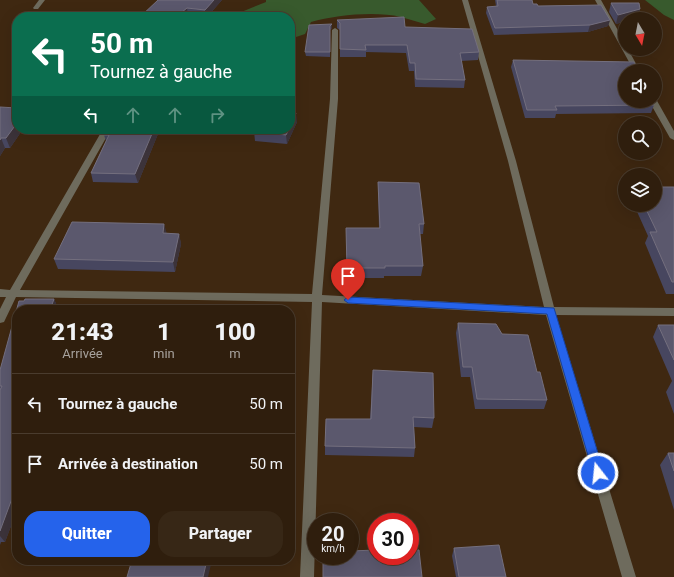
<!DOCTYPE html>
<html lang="fr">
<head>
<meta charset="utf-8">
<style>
	body { margin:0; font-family:Roboto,sans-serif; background:#372716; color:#f1f3f6; height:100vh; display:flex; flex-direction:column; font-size:15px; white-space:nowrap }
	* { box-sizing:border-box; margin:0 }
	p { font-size:13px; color:#a7a29d }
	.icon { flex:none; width:22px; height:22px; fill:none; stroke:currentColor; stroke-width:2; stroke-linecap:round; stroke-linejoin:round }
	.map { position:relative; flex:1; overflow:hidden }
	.details { position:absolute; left:12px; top:305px; width:283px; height:260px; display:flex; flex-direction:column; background:#2f1e0d; border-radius:16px; box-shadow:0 4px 16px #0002,0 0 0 1px #4a3c2e }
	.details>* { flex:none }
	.top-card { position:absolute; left:12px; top:12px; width:283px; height:122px; border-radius:16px; box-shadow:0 4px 16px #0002,0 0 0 1px #4a3c2e; background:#0b6e4f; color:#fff; overflow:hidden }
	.needle { width:26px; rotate:170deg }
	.controls { position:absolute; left:618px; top:12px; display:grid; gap:8px }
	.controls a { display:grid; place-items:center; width:44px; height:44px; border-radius:50%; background:#2f1e0d; box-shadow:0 4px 16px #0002,0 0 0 1px #4a3c2e; font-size:20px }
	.speed { position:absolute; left:307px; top:513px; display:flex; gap:8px; font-size:20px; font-weight:700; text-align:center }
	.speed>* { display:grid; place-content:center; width:52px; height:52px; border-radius:50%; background:#2f1e0d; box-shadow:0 4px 16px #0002,0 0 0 1px #4a3c2e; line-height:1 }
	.speed small { font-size:10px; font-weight:400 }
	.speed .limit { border:6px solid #d22; background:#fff; color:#111 }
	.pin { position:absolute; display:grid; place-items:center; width:34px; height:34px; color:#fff; margin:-41px -17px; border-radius:50% 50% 50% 0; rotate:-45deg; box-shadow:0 0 4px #0007 }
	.pin .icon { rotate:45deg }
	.me { position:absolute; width:44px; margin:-22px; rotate:344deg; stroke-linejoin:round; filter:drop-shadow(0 0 3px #0008) }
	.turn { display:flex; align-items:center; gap:14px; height:84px; padding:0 12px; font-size:18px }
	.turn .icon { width:52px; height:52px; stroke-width:2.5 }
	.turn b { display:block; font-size:28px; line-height:34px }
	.lanes { display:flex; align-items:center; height:38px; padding:0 12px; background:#0003; justify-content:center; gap:20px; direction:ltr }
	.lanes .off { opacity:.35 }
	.eta { display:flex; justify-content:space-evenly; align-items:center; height:68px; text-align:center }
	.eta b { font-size:24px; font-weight:800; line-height:28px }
	.action { display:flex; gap:8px; margin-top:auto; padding:8px 12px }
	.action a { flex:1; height:46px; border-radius:16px; background:#2563eb; color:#fff; font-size:16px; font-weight:800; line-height:46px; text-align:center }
	.action a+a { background:#372716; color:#f1f3f6 }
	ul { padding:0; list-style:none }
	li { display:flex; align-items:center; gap:12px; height:60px; padding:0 12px; border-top:1px solid #4a3c2e }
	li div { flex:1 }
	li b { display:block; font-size:15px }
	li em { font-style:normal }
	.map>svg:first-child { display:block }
</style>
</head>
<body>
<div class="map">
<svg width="674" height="577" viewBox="0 0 674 577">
	<rect width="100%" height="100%" fill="#3f2811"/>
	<path fill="#385a2d" d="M266,0h153l17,19 -11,5c-8,-2 -16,-5 -24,-7 -26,-6 -65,-2 -90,5l-6,12 -15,5v-22h-61l37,-15z
		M645,0h29v20l-10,-5z"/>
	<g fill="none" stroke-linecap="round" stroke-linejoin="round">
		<path fill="#6e6b5d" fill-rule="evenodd" d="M39,0h6l-7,9h-4l-1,-1z
			M462,0h6l48,161 38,146 120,1v8l-118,-1 80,262h-14l-76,-262 -224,-13 -8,275h-14l12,-275 -296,-5 -12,25 -4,1v-14l6,-12h-6v-8l10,1 93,-161h8l-91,161 292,4 18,-195 2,-69 3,-2 3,2v69l-16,196 222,12 -36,-146z
			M595,0h6l24,43v6h3l12,22h-6z
			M656,99l18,32v9l-4,-2 -21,-37h6z"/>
	</g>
	<path fill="#47465f" d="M222,0l-15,17 -19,-1 -48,1z
		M495,0h37l1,4 5,2 72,14 -2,6 -20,6 -94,3 -8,-22 1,-6 9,-1z
		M611,3l29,6 -3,9 -21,6 -7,-12z
		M337,20l68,7 74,25 -1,8 -17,1 4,19 -1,8 -49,-1 -1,-16h-5l-3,-18 -40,-1v5h-26v-27l-3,-2z
		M332,24v4l-2,2v27l-24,-1 -1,-4z
		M513,60l141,45 -3,8 -95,1 -1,4h-30l-14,-51z
		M0,107l17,22h6l-13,19h-5l-5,8z
		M297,122l-10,22 -32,-3 -1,-10z
		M160,129l-22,54 -45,-1 -2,-9 15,-32 -2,-6z
		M378,182l46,42 -1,10h-4l4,32 -2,10h-37v2h-37l-1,-50h33l-1,-36z
		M674,187v107h-8l-21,-51 3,-7 -14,-31h21z
		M166,233l13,1 2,10 -6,28 -117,-3 -4,-10z
		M25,299h29l4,9v2h-41v200l-12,32h-4l-1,3v-175l19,-69h5z
		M458,323l79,49 10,28 -3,9h-69l-5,-32h-9l-5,-44z
		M658,325h16v89l-8,-22 6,-11 -19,-44z
		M373,370l61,48 -2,10 -18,-1 1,21 -1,9 -89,-2v-9l45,-27z
		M668,453h6v57l-14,-45z
		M454,548l52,29h-50l-4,-21z"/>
	<path fill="#3c333a" d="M214,0h8l-15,17h-1l-1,-7z
		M187,8l1,8 -2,1h-10z
		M640,9l-3,9 -4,1h-8v2l-9,3 2,-9z
		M610,20l-2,6 -20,6 2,-7z
		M332,24v4l-2,2v27v-31z
		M296,113l1,9 -10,22 -1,-9 3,-6h1v-3z
		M17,123v6h6l-13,19 -4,-10z
		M154,129h6l-22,54 -3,-9z
		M1,138l4,10 -5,8v-16z
		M164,224l3,10 -4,-1z
		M179,234l2,10 -6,28 -2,-10z
		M54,299l4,9v2h-8z
		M17,485v25l-12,32 -5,-6v-5z
		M207,560h5l-4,17h-5z"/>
	<path fill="#5b586d" stroke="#746f7e" d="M158,0h56l-9,10 -18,-2 -11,9h-36z
		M497,0h35l1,4h4l1,2 63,-1 9,15 -20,5 -95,3 -8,-21 11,-1z
		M611,3h28l1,6 -22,6z
		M404,17l1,10 67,2 7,23 -19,1 5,27 -49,-1 -1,-16h-5l-3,-18h-42l1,5 -26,-1v-26l-3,-3z
		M332,24l-2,2v26h-25l4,-27z
		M513,60l121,2 4,9h-13v30h27l2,4 -99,1 2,4h-30z
		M0,107l17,1v15l-11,15h-5l-1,2z
		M290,113h6l-6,13z
		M107,129h47l-19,45 -44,-1 18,-38h-5z
		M256,129h33l-3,6 -32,-4z
		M378,182l41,1 5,41h-5l4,42h-38v2h-38l-1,-40h34z
		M655,187h19v95h-2l-22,-50h7l-13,-27h11z
		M72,222l92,2 -1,9 16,1 -6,28 -119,-3z
		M25,299h29l-4,11h-33v175l-17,46v-141l2,-4h-2v-16l19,-69h5z
		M458,323l38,1 6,10 26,1 9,37h3l7,28 -70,-1 -5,-32h-9z
		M658,325h16v35z
		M373,370l60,3 1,45 -21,-1 2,31 -90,-2 1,-27h45z
		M668,453h6v18z
		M499,545l7,32h-47l-5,-29z
		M376,550v6h34v-6h9l3,27h-99v-21h27v-5z
		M132,560h75l-4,17h-76z"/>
	<path fill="#2563eb" stroke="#184099" d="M348,297l206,11 50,165 -1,4 -5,2 -4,-2 -1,-4 -46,-159 -199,-11 -4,-3z"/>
</svg>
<div class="controls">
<a><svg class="needle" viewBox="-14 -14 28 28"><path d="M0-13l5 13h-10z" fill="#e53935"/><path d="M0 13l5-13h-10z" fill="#a7a29d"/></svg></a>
<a><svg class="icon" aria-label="sound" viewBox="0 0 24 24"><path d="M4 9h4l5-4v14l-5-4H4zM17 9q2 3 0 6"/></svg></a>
<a><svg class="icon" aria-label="search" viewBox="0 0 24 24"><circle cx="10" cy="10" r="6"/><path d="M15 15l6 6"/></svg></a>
<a><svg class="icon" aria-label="layers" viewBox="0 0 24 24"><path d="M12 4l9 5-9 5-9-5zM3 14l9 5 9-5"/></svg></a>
</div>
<div class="speed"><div>20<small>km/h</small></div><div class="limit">30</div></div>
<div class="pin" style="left:348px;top:300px;background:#d93025"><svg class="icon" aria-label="arrive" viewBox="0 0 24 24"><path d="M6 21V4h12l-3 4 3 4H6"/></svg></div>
<svg class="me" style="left:598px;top:473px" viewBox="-20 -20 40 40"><circle r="17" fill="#2563eb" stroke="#fff" stroke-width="3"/><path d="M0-11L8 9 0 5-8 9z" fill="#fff"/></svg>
<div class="top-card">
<div class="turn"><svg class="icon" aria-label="left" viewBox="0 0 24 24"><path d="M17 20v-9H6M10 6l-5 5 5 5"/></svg><div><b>50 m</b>Tournez à gauche</div></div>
<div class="lanes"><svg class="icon" aria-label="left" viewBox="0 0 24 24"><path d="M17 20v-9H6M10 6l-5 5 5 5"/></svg><svg class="icon off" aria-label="ahead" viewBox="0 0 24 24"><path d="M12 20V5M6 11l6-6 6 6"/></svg><svg class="icon off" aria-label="ahead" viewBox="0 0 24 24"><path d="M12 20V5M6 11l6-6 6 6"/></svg><svg class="icon off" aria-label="right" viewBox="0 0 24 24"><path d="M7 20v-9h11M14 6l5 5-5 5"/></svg></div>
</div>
<section class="details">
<div class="eta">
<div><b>21:43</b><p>Arrivée</p></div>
<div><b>1</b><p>min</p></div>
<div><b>100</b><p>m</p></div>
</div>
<ul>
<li><svg class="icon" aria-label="left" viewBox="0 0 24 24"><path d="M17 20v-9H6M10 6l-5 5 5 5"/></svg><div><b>Tournez à gauche</b></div><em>50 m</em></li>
<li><svg class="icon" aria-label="arrive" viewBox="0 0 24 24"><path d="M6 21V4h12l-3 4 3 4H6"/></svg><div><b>Arrivée à destination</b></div><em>50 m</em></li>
</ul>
<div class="action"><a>Quitter</a><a>Partager</a></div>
</section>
</div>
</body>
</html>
